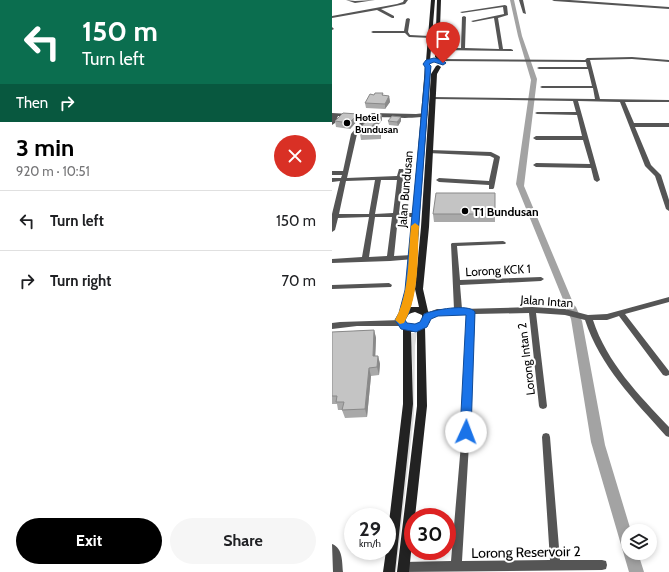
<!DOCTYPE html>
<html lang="en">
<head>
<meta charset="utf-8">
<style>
	body { margin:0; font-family:Cabin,sans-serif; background:#f6f6f6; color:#202124; height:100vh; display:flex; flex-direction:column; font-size:15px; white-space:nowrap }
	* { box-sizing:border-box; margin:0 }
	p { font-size:13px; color:#757577 }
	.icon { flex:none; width:22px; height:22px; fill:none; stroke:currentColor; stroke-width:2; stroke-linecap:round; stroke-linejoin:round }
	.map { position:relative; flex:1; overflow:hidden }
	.panel { display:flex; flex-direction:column; background:#fff; width:332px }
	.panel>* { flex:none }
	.banner { background:#0b6e4f; color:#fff; overflow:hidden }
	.controls { position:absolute; left:289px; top:524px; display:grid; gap:8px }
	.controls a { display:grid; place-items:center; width:36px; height:36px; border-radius:50%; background:#fff; box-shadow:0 2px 6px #0003; font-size:20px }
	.speed { position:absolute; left:12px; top:508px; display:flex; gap:8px; font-size:20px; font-weight:700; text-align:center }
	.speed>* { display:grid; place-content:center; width:52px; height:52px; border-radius:50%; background:#fff; box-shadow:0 2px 6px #0003; line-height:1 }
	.speed small { font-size:10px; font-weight:400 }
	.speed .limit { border:6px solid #d22; background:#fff; color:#111 }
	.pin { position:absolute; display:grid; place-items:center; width:34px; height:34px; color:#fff; margin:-41px -17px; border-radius:50% 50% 50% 0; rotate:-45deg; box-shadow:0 0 4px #0007 }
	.pin .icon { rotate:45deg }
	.me { position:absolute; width:44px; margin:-22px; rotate:2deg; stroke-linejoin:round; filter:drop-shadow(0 0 3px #0008) }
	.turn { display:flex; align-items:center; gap:14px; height:84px; padding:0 16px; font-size:18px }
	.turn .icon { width:52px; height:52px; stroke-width:2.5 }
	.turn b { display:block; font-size:28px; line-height:34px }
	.then { display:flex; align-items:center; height:38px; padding:0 16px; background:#0003; gap:8px; font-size:15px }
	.round { display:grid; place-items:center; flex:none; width:42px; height:42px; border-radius:21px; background:#f6f6f6 }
	.headline { display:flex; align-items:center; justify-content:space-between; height:68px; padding:0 16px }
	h1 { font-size:24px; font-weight:700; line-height:30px; color:#000 }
	.action { display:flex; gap:8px; margin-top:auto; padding:8px 16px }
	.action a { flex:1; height:46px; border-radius:24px; background:#000; color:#fff; font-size:16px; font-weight:700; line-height:46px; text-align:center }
	.action a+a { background:#f6f6f6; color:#202124 }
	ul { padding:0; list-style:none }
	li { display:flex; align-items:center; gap:12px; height:60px; padding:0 16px; border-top:1px solid #e0e0e0 }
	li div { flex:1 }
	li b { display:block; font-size:15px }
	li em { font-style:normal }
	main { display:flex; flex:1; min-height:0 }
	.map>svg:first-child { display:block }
</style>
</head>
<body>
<main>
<section class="panel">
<div class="banner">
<div class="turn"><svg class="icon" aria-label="left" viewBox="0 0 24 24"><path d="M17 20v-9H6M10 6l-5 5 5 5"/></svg><div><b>150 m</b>Turn left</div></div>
<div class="then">Then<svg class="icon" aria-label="right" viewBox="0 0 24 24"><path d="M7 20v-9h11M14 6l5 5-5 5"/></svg></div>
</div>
<div class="headline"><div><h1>3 min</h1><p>920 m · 10:51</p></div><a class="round" style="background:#d93025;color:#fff"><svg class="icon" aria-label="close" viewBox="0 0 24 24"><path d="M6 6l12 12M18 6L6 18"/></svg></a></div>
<ul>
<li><svg class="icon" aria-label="left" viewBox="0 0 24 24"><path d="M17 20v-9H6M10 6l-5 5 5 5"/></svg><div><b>Turn left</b></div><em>150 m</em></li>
<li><svg class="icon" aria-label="right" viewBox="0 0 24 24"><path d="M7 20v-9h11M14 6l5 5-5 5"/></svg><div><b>Turn right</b></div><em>70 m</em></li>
</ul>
<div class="action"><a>Exit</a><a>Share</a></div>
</section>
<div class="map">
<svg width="337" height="572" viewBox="0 0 337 572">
	<rect width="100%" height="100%" fill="#fff"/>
	<path fill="#dcdcdc" d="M77,333h8l-2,13 -1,69 -18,157h-3l20,-176 -1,-42z"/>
	<path fill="#a3a3a3" d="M178,0h4l8,36 15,43 -13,107 50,119 2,2 6,14 23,124 26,86h-3v22h10l6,19h-15l-38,-130 -20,-123 -55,-135 15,-104 -13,-44z"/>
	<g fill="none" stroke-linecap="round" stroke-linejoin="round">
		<path fill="#555" fill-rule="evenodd" d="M14,0l9,1 20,-1 -20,3z
			M72,0h4l-3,4 -24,5 13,7v2h-2l-15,-8 -45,8v-2l65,-12 6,-2z
			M187,0h4l3,14 -3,-1z
			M220,0h18l99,7v2l-115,-8z
			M173,5l2,1 1,9 -10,3 5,31h8l2,1v1l-76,-1 -2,-1 2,-1h24l1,-31 2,-1 2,1 -1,31 34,1 -5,-31 -21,4 -2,-1 33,-7 -1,-7 -41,6 -2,-1z
			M76,18l2,1 -2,13 2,3 20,1 2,1 -1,1 -22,-1 -4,-4h-32l-2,-1 2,-1h31l2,-12z
			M0,27l2,2 -2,1z
			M300,57l37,3v2l-37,-3 -42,1 10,39 69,1v2h-44l9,21h35v4h-34l16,38 10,10 8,25v11l-3,-2 -11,-33 -10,-10 -25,-64 -42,-1 22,79 -3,2 -3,-2 -3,-12 -55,-1 -3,-2 3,-2 54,1 -7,-24h-47l-3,-2 3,-2h46l-5,-21 -40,-1 -2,-1 2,-1h39l-3,-11 -141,-2 -2,-1 2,-1 163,2 -2,-11h-51l-2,-1 2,-1h50l-4,-17h-49l-2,-1 2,-1h48l-1,-5 -149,-1v-2h2l146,1 2,-2z
			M0,113l35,2 5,-2 44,1 9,-1 3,2c-10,5 -41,2 -54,2v1l-5,1 -12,15 -10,44 50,-2 2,-7h4l1,1 -5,43h17l3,2 -3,2h-18l-4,39 18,-1h2l1,2 -1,2 -24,2 -58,2v-4l30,-2 7,-40 -31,1 -3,12 -3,2v-18l8,-33 -8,1v-4h9l1,-3h-10v-4h11l8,-37 13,-16 -26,-2 -3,7 -3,2zM43,180l-6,34h-30l7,-33zM49,180h16l-4,33 -18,1zM43,217h17l-5,39 -18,1z
			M98,150l61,2 8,4 1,1 -6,31 -1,1h-4v-4l-50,-3 -3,-2 3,-2 50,3 5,-23 -4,-2 -62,-3v-2z
			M171,241l2,1 1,1 -1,1 -48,2 3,34 81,-3 3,2 -3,2 -81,4 2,24 70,-2 33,2 23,6 19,-1 62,-17v5l-44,12 44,57v4l-3,1 -3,-1 -44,-59 -12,4h-14c14,43 46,75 76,107v10l-3,-1c-32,-36 -66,-70 -81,-116l-20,-5 -29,-2 11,93 -1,2 -3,1 -3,-1 -1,-2 -10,-93 -54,1 -5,118 -1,3 -3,1 -3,-1 -1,-3 5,-118 -29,1 -11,4 -3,-1 -1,-2 1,-2 13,-5h17l-3,-65 1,-1z
			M57,283l3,2 -1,2 -59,2v-4z
			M69,320l3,1 1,2 -1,2 -3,1h-44l-25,3v-6l8,-1z
			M214,433l3,1 1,3 10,123h42l4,1 1,4 -1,4 -4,1 -199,2 -4,-1 -1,-4 1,-4 4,-1 48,-1 10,-117 1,-3 3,-1 3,1 1,3 -7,117 88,-1 -8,-123 1,-3z
			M0,544c11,4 10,18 11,28h-10z"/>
		<path fill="#222" fill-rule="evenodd" d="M99,0h4l-5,61 -2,1 -2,-1z
			M105,0h4l-2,57 2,3 -2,1 -4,-4z
			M96,65l3,2 -17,223 -4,17h9l-4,-18 6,-62 10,-153 5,-8 2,-1 3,2 -4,7 -8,153 -6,62 5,22 2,3v8l-5,5 2,79 -12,111h-2v17l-4,38h-12l20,-166v-75l-6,1 2,72 -18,168h-12l3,-21h1v-12l16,-135v-75l-4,-3 -3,-6 4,-8 6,-22 19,-223zM83,312l7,3v6l-7,4 -7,-1 -4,-4c2,-5 6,-7 11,-8z"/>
	</g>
	<path fill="#a9a9a9" d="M51,93v2l6,1 1,6 -5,7 -19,-1 -1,-5 9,-8z
		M50,115v5l-6,8 5,6v5l-20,1 -1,-6z
		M27,119l-9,10 -14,-2 -1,-6z
		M56,121h13l-3,5 -9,-1z
		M163,193v29h-61l-1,-8z
		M42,330l2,8 -1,18h3l2,8 -1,11 -8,1 -4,41 -22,1 -3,-8h-4l-1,-6h-5v-72z"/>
	<path fill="#898989" d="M57,96l1,6 -5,7v-5z
		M26,114l1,5 -9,10 -1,-6z
		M50,115v5l-10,13 -1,-6z
		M69,117v4l-3,5 -1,-4z
		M49,129v10l-1,-6z
		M42,330l2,8 -1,26 -2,-8z
		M46,356l2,8 -1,11 -2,-8z
		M37,368l2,8 -4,41 -2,-8z"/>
	<path fill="#c4c4c4" stroke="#898989" d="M43,93h8l-1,2 7,1 -4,8 -20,-1 5,-9 4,1z
		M11,113l15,1 -9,9 -14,-2z
		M40,114l10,1 -11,12 10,2 -1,4 -20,1 1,-7z
		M60,116l9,1 -4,5 -9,-1z
		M104,193h59v21h-62z
		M42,330l-1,26h5l-1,11 -8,1 -4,41 -23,1 2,-8h-8l1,-6h-5v-64z"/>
	<path fill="#1a73e8" stroke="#114b97" d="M102,58l9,2 3,3 -3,2 -9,-3 -5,2 2,2 -1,10 -16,214 -5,23 -4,7 2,3 8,1 5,-2 4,-8c9,-4 45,-11 51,-2l-4,120 -1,4 -4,1 -4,-1 -2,-4 6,-117 -28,1 -7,3 -4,8 -11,5 -15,-3 -6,-9 4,-7 6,-23 20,-214v-9l-2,-3 3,-4z"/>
	<path fill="#f59e0b" d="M83,223l4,3c-2,31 1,69 -15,97l-4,1 -5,-4c15,-27 13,-64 16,-94z"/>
	<g fill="#000" stroke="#fff" stroke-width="1.5">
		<circle cx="15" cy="123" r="4"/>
		<circle cx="133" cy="211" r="4"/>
	</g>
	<g text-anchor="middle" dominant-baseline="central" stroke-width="4" stroke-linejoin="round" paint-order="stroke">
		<g font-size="10" font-weight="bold" fill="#000" stroke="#fff" text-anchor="start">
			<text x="23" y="117">Hotel<tspan x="23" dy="12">Bundusan</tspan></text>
		</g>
		<g font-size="12" fill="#000" stroke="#fff">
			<text transform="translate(73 189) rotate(-85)">Jalan Bundusan</text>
			<text transform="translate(166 270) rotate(-3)">Lorong KCK 1</text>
			<text transform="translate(215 301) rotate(4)">Jalan Intan</text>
			<text transform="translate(194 359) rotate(-97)">Lorong Intan 2</text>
		</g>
		<g font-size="12" font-weight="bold" fill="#000" stroke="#fff" text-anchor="start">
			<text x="141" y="211">T1 Bundusan</text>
		</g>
		<g font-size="14" fill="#000" stroke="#fff">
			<text transform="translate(194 552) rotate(-1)">Lorong Reservoir 2</text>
		</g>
	</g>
</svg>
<div class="controls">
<a><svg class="icon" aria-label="layers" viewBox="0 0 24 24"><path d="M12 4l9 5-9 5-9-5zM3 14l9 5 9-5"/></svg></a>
</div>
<div class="speed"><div>29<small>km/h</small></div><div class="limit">30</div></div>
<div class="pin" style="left:111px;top:63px;background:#d93025"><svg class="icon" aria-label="arrive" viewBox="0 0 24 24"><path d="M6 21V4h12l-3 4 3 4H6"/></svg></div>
<svg class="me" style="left:134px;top:432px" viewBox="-20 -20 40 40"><circle r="19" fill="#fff"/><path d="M0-13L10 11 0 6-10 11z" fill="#1a73e8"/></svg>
</div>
</main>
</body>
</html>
